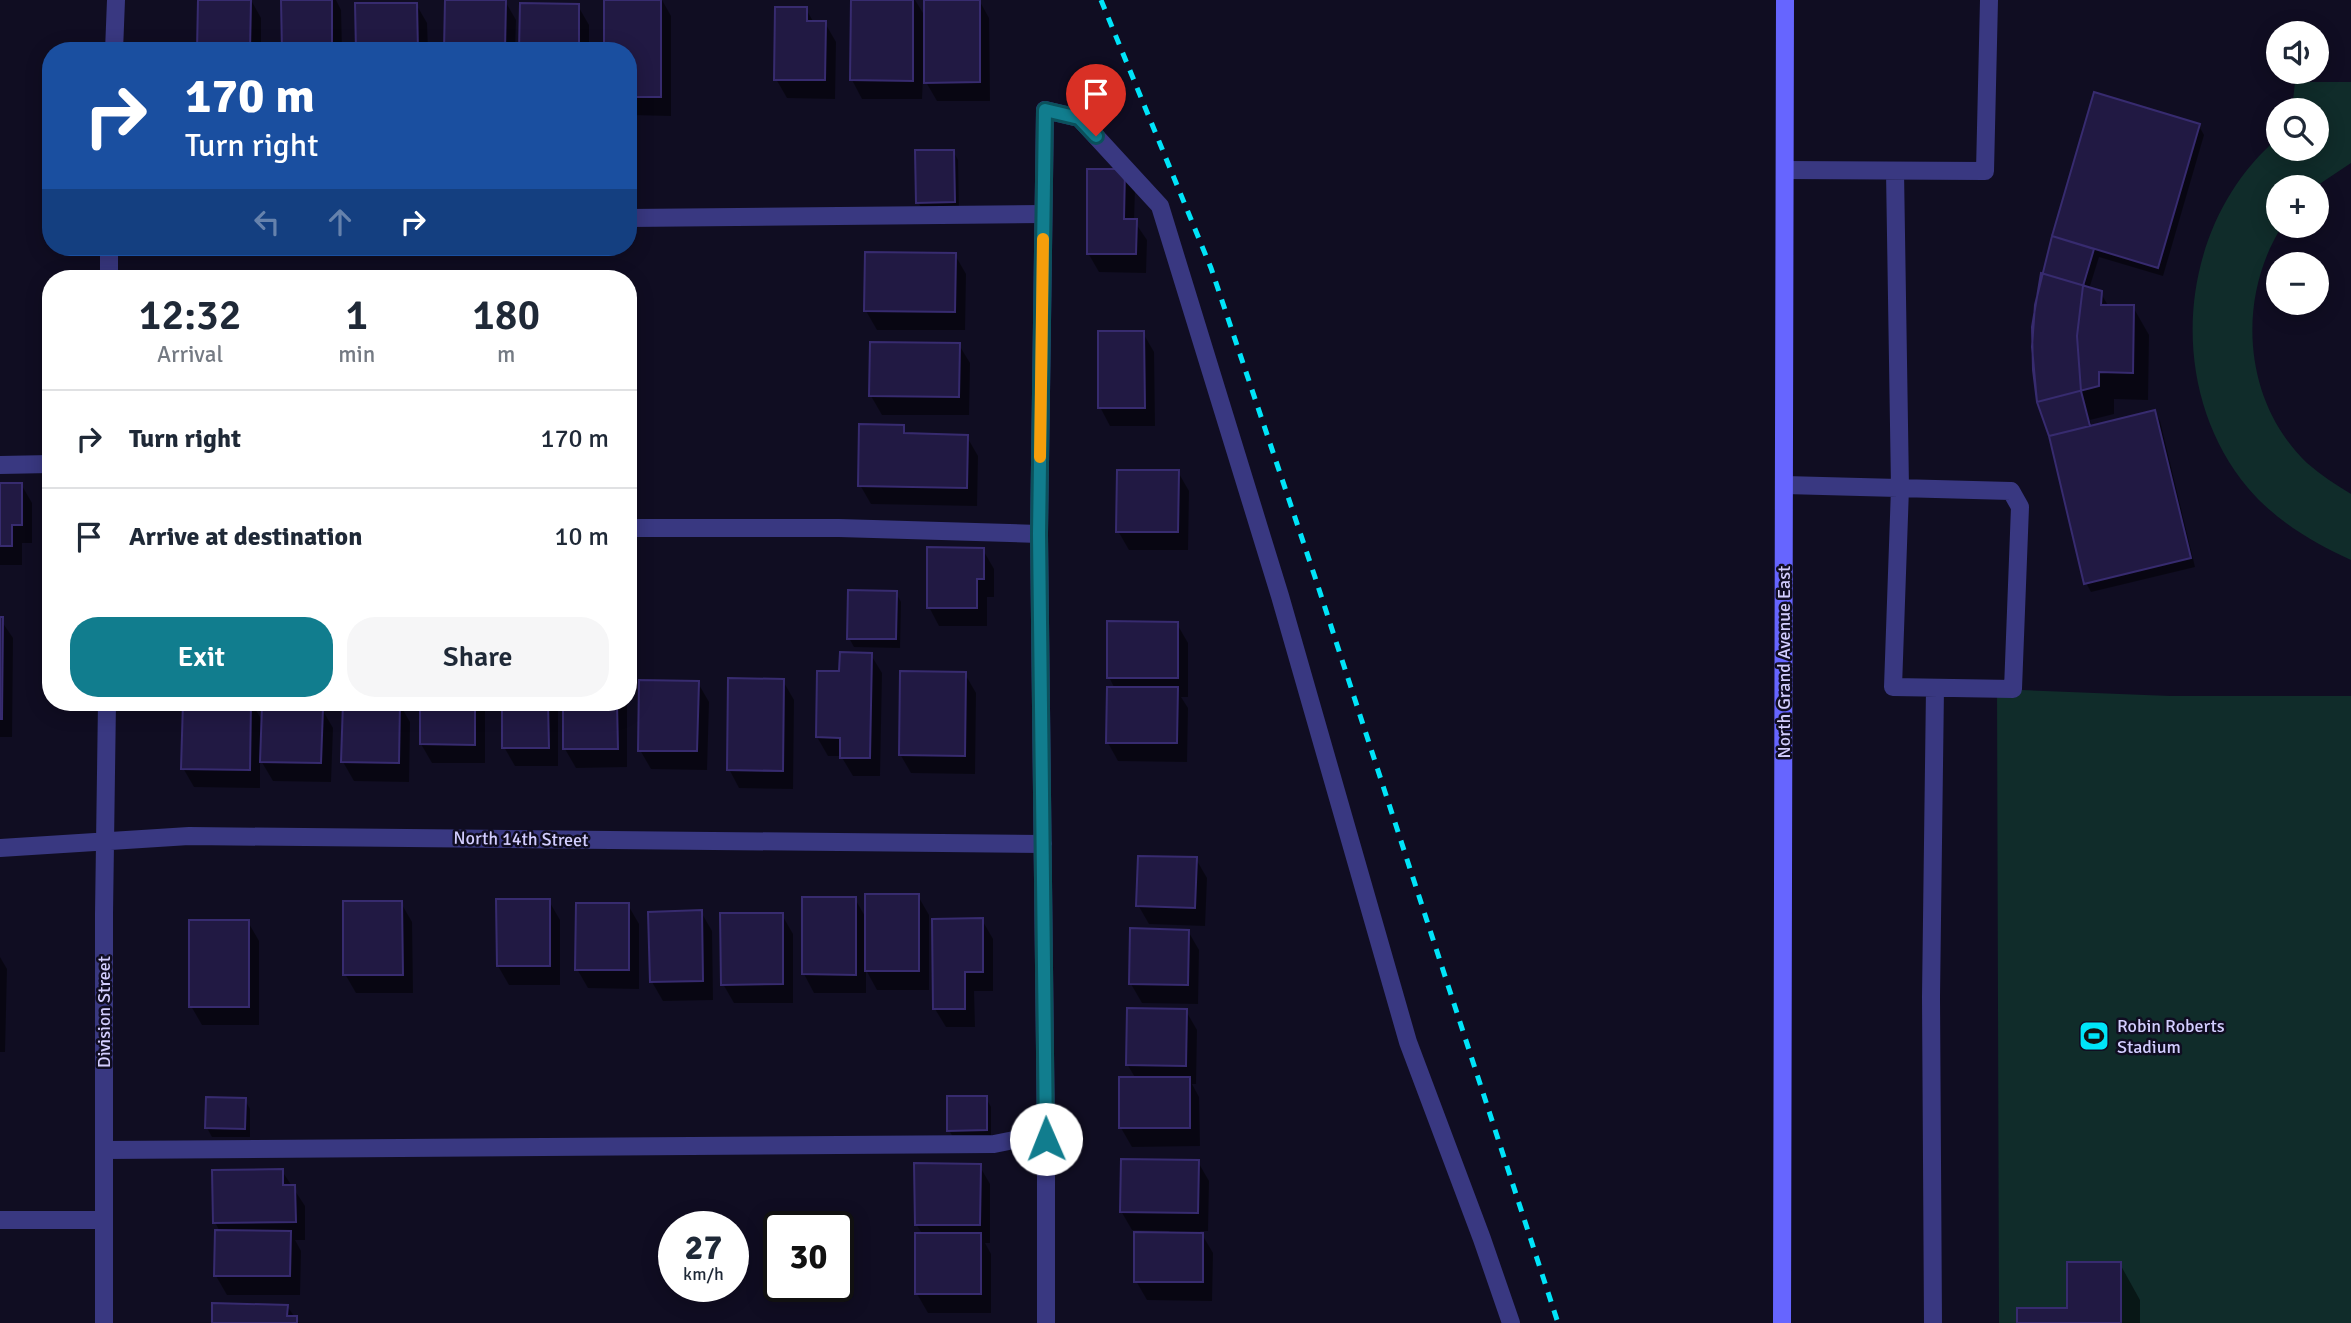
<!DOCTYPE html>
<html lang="en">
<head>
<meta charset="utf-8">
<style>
	body { margin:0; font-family:Signika,sans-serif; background:#f6f6f7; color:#1f2937; height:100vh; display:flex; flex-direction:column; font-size:26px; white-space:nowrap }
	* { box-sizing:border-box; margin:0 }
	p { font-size:23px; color:#747a83 }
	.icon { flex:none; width:38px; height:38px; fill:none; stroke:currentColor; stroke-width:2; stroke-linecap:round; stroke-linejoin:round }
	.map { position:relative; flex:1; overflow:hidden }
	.side { position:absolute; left:42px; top:270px; width:595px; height:441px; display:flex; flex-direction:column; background:#fff; border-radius:28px; box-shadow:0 4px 18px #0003 }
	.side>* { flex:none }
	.guide { position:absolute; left:42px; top:42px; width:595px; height:214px; border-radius:28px; box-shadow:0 4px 18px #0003; background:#1a4fa0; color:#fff; overflow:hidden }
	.fabs { position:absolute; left:2266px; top:21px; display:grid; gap:14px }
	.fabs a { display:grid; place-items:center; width:63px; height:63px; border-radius:50%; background:#fff; box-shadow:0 4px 18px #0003; font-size:35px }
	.speed { position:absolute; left:658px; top:1211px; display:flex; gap:14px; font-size:35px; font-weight:700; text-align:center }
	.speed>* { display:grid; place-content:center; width:91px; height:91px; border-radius:50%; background:#fff; box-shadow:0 4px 18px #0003; line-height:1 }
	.speed small { font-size:18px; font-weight:400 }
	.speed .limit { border:4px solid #111; border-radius:10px; background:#fff; color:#111 }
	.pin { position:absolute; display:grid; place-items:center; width:60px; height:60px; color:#fff; margin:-72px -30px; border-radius:50% 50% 50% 0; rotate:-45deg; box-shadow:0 0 7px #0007 }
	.pin .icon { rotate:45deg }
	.me { position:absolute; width:77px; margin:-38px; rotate:359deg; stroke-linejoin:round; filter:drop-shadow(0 0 5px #0008) }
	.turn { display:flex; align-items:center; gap:24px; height:147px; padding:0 28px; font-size:32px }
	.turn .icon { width:91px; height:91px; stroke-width:2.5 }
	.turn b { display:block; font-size:49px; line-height:60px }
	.lanes { display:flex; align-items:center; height:66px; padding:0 28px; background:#0003; justify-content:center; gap:35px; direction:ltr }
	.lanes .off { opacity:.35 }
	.eta { display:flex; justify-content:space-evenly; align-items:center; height:119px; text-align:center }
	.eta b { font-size:42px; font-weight:600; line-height:49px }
	.cta { display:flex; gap:14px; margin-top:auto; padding:14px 28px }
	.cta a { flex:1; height:80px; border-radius:28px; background:#117d8e; color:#fff; font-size:28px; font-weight:600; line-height:80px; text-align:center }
	.cta a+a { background:#f6f6f7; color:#1f2937 }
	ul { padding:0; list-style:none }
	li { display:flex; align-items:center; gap:21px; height:98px; padding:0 28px; border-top:2px solid #e0e1e3 }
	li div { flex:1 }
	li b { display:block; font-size:26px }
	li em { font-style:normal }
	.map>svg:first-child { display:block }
</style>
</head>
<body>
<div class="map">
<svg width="2351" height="1323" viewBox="0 0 2351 1323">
	<rect width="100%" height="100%" fill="#100d22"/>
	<path fill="#102c2a" d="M2295,82h56v81l-36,24h-37v39h4c-46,73 -39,176 25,237 14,12 29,22 44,31v66c-38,-17 -76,-40 -103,-72 -85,-102 -70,-265 30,-350v11h39v-39h-25z
		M1997,689l173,7h181v627h-352z"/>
	<path fill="#0007" d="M200,0h51l10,18v33h-62z
		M283,0h53l5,10 1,41h-58z
		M606,0h56l9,16v100l-41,-1 6,11v50h-8v-125z
		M852,0h63l11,18 -1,-18h54l10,18 1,83h-53l-14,-24 -1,22h-60l-10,-19z
		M505,1l11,19 -1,31h-69z
		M416,4l11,19 1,28h-70z
		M578,6l11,19v26h-68z
		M806,9l8,14h11l11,19 -1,57 -48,-1 -11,-19z
		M2095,95l104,31 5,9 -41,141 -64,-19 -10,32 11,3 9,15h24l16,28 -1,65 -34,-1v15l-24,6 2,7 63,-15 5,9 35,146 -104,25 -5,-9 -44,-309z
		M953,151l5,9 1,51h-36l-5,-9z
		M1124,171l11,19 -1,31 13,19 -1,33 -47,-1 -11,-19z
		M955,255l11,19 -1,56h-88l-11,-19z
		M1143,333l11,19 1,74h-45l-10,-19z
		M872,344l87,1 11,18 -1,52h-87l-11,-19z
		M903,427l4,8 60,2 11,19 -1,50 -106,-2 -11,-19z
		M1178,472l11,19 -1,59h-59l-11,-19z
		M0,484h21l11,19v40h-10v22h-22z
		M983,550l11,19v28h-7v29h-48l-10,-19z
		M896,593l5,9 -1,46 -46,-1 -5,-9z
		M0,619l13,19 -1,99h-12z
		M1177,624l11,19v54h-7l7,11 -1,54 -69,-1 -10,-18 7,-54 -6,-12z
		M871,655l11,18 -2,103h-27l-12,-20h-13l-11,-19z
		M965,674l11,19 -1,81 -64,-1 -11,-19z
		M783,681l11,19 -1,89 -54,-1 -10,-19z
		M698,683l11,19 -2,68 -56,-1 -11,-19z
		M184,702h67l12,20 59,-13 11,19 -2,54 -58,-1 -13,-22v29l-66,-1 -11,-19z
		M422,702h58l5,9v52h-53l-11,-19z
		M504,702h49l5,8v56h-43l-11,-19z
		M564,702h63v65l-51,1 -11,-19z
		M399,703l11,19 -1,60 -55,-1 -11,-19z
		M1196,859l11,19 -2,48 -56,-2 -11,-19z
		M918,896l11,19v75h-52l-11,-20v23h-52l-10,-19 51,-75 11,19z
		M549,901l11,19v65h-51l-11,-19z
		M401,903l11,19 1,71h-57l-11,-19z
		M628,905l11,19v65l-51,-1 -11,-19z
		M701,912l11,19 1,69 -50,1 -11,-19z
		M782,915l11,19v69h-59l-11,-19z
		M982,920l11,19v52h-19l1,36h-29l-11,-18z
		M248,922l11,19v84h-57l-11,-19z
		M1188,931l11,19 -1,54 -56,-1 -11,-19z
		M0,957l7,12 -2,83h-5z
		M1186,1011l11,19 -1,54h-4l7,13 1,49 -68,1 -11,-19 15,-49 -9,-15z
		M986,1098l5,9v32h-37l-5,-9z
		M245,1100l5,9v28h-38l-5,-9z
		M1198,1162l11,19 -1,50h-8l13,22 -1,48 -65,-1 -11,-19 33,-47v-3l-37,-1 -11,-19z
		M979,1165l11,19v59h-5l6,11v59h-63l-11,-19 6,-59 -7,-11z
		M282,1171l23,35v34h-10l6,11 -1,44h-73l-11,-19 4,-44 -5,-10z
		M2120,1264l20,36v23h-121l49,-13z
		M287,1306l12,17h-86z"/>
	<path fill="#211943" stroke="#372b6f" stroke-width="2" d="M198,0h53l-1,51h-53z
		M281,0h51v51h-50z
		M445,0h61l-1,51h-61z
		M604,0h57v97h-33v-46h-24z
		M851,0h62v81l-63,-1z
		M924,0h56v82l-56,1z
		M355,3h62l1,48h-62z
		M520,3l59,1v47h-60z
		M775,7h32v14h19l-1,59h-51z
		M2094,92l106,32 -42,144 -106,-32z
		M628,115h4v52h-4z
		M915,150h39l1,52 -39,1z
		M1087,169h38l-1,50h13l-1,35h-49z
		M2052,236l42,13 -11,37 -6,50 4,55 9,35 -41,10 -12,-34 -5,-55 3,-42z
		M865,252l91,1 -1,59 -91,-1z
		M2041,273l61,18 -1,14h33l-1,68 -34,-1v14l-62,16 -4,-32 -1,-43z
		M1098,331h46l1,77h-47z
		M870,342l90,1 -1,54 -90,-1z
		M2155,410l36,148 -107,26 -35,-148z
		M859,424l45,1v8l64,2 -1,53 -109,-2z
		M1117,470h62l-1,62h-62z
		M0,483h22v42h-10v21h-12z
		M927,547l57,1v31h-7v29h-50z
		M848,590l49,1 -1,48h-49z
		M0,617h3l-1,102h-2z
		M1107,621l71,1v56h-71z
		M840,652l32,1 -2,105h-30v-20l-24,-1 1,-66h22z
		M900,671l66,1 -1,84 -66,-1z
		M728,678l56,1 -1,92 -56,-1z
		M639,680l60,1 -2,70h-59z
		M1107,687h71l-1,56h-71z
		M183,702h68l-1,68 -69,-1z
		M343,702h57l-1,61 -58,-1z
		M420,702h55v43l-55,-1z
		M502,702h46l1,46h-47z
		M563,702h54l1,47h-55z
		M262,706l61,2 -2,55 -61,-1z
		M1138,856l59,1 -2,51 -59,-2z
		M865,894h54v77h-54z
		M802,897h54v78l-54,-1z
		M496,899h54v67h-53z
		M343,901h59l1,74h-60z
		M576,903h53v67h-54z
		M702,910l1,71 -53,1 -2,-70z
		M720,913h63v71l-62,1z
		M983,918v54h-18v37h-32l-1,-90z
		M189,920h60v87h-60z
		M1130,928l59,2 -1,55 -59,-1z
		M1127,1008l60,1 -1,57 -60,-1z
		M1119,1077h71v51h-71z
		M947,1096h40v34l-40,1z
		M206,1097l40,1 -1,31 -40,-1z
		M1121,1159l78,1 -1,53 -78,-1z
		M914,1163l67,1 -1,61h-65z
		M283,1169v16h12l1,37 -83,1 -1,-53z
		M215,1230l76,1 -1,45h-76z
		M1134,1232l69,1v49h-69z
		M915,1233h66v61h-66z
		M2067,1262h54v61h-104v-15h50z
		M212,1303l76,2 -1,11h10v7h-85z"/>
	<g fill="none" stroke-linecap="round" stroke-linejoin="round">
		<path stroke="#393881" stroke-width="18" d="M1045,110l34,8 81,88 120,390 128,446 74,197 29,84
			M1785,170l200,1 4,-171
			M628,218l415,-4
			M0,465l51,-1
			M1785,485c75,2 151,4 226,6l9,16 -7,182 -120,-2 7,-199 -5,-317
			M628,528h211l200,6
			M104,1150l890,-6 20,-4 32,-1
			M0,1220h104
			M1933,1323l-2,-326 4,-309"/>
		<path stroke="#393881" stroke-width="18" d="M114,51l2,-51
			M1045,110l-6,424 7,605v184
			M109,278v-31
			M0,848l189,-12 854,8
			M104,1323v-409l3,-212"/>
		<path stroke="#6665ff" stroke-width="18" d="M1782,1323l3,-1323"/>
		<path stroke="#00e4f9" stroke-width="5" stroke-dasharray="10 9" stroke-linecap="butt" d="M1101,0l110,268 104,309 243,746"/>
	</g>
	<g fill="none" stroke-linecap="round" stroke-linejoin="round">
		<g stroke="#0b515c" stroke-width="18">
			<path id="route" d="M1046,1139l-7,-605 6,-424 34,8 17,18"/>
		</g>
		<use href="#route" stroke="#117d8e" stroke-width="12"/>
		<path stroke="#f59e0b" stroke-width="12" d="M1040,457l3,-218"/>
	</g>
	<defs>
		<g id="stadium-square" transform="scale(1.575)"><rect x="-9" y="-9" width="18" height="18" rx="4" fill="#00e4f9" stroke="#100d22"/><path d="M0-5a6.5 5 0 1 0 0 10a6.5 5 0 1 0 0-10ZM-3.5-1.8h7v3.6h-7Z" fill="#111"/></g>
	</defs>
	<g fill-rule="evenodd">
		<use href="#stadium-square" x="2094" y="1036"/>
	</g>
	<g text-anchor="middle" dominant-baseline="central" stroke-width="5" stroke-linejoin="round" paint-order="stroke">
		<g font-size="18" fill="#d3ceff" stroke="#100d22">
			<text transform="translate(1784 662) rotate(-90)">North Grand Avenue East</text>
			<text transform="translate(521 839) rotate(1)">North 14th Street</text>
			<text transform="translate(104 1012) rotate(-90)">Division Street</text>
		</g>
		<g font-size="18" fill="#d3ceff" stroke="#100d22" text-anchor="start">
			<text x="2117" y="1026">Robin Roberts<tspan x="2117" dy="21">Stadium</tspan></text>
		</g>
	</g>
</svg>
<div class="fabs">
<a><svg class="icon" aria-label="sound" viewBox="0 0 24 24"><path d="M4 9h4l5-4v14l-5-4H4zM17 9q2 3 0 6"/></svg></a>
<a><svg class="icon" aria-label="search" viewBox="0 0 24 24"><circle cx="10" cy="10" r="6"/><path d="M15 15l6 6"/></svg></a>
<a>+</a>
<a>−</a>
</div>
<div class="speed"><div>27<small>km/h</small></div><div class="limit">30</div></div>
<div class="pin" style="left:1096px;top:136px;background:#d93025"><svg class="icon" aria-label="arrive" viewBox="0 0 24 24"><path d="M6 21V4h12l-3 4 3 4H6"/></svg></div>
<svg class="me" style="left:1046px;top:1139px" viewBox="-20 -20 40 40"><circle r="19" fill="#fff"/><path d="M0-13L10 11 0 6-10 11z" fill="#117d8e"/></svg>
<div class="guide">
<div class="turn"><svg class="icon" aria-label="right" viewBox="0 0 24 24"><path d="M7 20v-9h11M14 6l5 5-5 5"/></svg><div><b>170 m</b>Turn right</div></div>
<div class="lanes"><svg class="icon off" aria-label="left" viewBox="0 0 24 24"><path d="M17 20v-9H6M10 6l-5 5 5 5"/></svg><svg class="icon off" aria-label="ahead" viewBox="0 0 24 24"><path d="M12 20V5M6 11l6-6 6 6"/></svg><svg class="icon" aria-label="right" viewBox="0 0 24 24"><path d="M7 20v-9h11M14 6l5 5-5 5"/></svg></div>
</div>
<section class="side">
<div class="eta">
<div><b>12:32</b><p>Arrival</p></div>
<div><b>1</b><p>min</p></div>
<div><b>180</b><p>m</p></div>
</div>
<ul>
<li><svg class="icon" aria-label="right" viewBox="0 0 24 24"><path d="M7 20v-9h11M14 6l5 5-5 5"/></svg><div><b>Turn right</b></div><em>170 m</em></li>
<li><svg class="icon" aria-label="arrive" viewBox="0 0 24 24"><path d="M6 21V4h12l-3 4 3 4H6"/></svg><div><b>Arrive at destination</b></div><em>10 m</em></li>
</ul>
<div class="cta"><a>Exit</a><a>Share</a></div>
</section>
</div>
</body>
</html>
